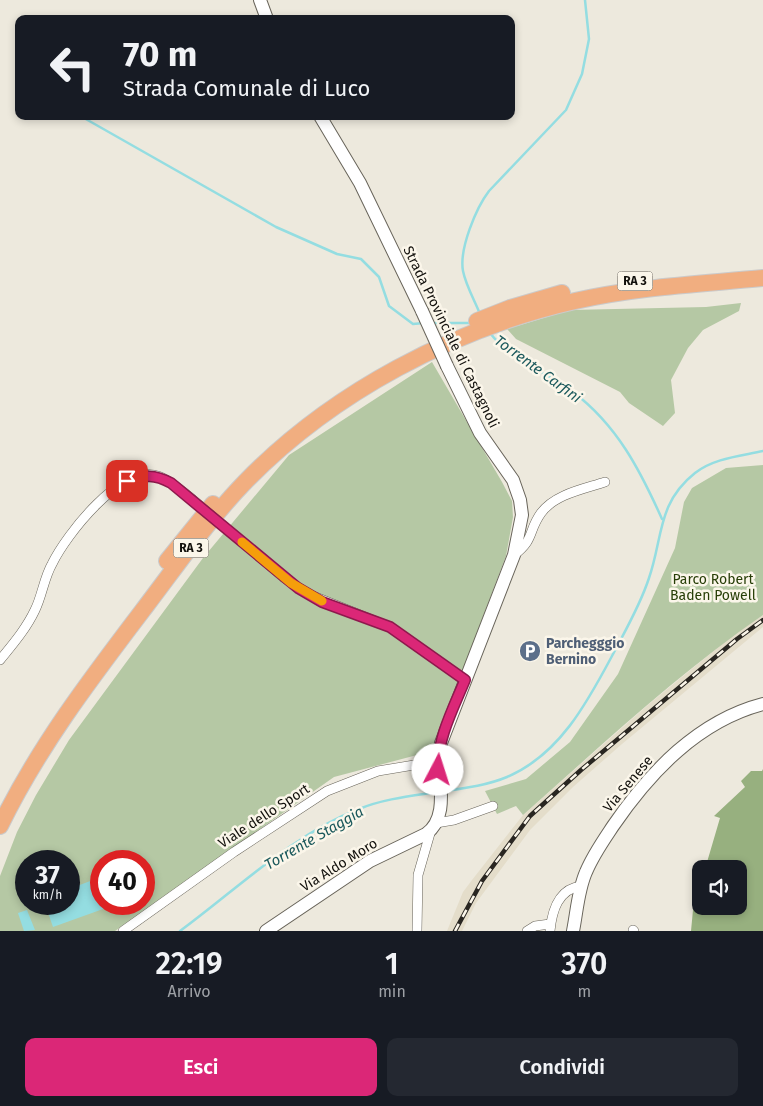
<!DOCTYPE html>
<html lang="it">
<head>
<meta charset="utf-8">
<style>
	body { margin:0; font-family:"Fira Sans",sans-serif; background:#242831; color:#f1f3f6; height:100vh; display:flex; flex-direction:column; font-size:19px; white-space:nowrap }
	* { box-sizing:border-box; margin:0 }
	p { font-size:16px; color:#9ea1a6 }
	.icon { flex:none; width:28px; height:28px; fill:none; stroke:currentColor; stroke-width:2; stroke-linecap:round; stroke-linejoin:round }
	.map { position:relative; height:931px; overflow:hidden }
	.panel { display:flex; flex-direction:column; background:#171b24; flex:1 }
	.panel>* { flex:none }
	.banner { position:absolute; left:15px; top:15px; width:500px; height:105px; border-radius:10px; box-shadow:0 2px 8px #0003; background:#171b24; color:#f1f3f6; overflow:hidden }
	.fabs { position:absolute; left:692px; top:860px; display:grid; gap:10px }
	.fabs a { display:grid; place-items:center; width:55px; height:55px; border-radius:10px; background:#171b24; box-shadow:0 2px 8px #0003; font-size:25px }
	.speed { position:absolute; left:15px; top:850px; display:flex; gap:10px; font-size:25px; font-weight:700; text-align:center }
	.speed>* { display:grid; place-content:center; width:65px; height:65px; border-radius:50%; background:#171b24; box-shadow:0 2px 8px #0003; line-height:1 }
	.speed small { font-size:12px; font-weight:400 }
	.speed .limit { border:8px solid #d22; background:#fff; color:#111 }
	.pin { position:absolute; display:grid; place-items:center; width:42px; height:42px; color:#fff; margin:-21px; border-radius:10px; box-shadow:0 2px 8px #0006 }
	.me { position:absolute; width:55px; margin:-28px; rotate:5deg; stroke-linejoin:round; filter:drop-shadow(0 0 4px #0008) }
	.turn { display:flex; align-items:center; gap:18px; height:105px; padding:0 25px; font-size:22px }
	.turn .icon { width:65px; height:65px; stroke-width:2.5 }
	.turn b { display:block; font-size:35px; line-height:42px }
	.eta { display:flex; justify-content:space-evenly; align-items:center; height:85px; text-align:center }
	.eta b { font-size:30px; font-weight:600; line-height:35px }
	.action { display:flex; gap:10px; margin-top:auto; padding:10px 25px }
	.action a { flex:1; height:58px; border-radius:10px; background:#db2777; color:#fff; font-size:20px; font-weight:600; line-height:58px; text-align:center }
	.action a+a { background:#242831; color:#f1f3f6 }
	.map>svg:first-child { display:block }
</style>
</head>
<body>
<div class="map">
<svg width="763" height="931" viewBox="0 0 763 931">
	<rect width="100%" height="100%" fill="#ede9dd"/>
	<path fill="#e4ddca" d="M763,615v12l-141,117 -49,43 -43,43 -54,73 -14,28h-15l16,-39 9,-12 51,-65 126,-111 83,-68z"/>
	<path fill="#b5c8a4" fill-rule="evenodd" d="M741,303l-2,8 -36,19 -15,18 -17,32 4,33 -12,13 -34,-23 -9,-11 -104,-53 -9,-10 63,-19 136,-3z
		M432,362l70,120 10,19 1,16 -7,39 -74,195 -98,26 -219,154h-115v-55l17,-44 19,-37 33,-55 134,-182 86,-103zM26,861h43v43h-43zM101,861h43v43h-43z
		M763,465v150c-86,59 -162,131 -240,200l-7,-9 -19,8 -12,-23 41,-12 44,-37 48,-68 57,-126 9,-46 8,-14 34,-20z"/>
	<path fill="#97b07f" d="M763,769v162h-72l2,-21 8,-30v26h38v-37h-34l15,-51 -6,-2 31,-29 -4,-6 10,-10h11z"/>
	<path fill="#94dde1" d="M101,877v27h16l-64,23 -8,-23h24v-15z
		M27,910l8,20 -11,1 -6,-18z"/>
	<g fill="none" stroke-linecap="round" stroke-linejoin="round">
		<path stroke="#94dde1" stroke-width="2.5" d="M84,118l192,109 61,27 24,5 18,18 10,29 24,18 11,-1
			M480,314c-5,-13 -14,-28 -17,-43 -4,-22 13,-63 26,-80l77,-81 16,-36 7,-35 -4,-39
			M432,323h39
			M490,333c18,24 59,41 83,59 44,33 67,78 89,127
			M445,791c21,-3 43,-6 62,-14 52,-22 80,-74 105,-121 13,-25 28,-50 37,-78 14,-40 8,-75 46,-105 19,-15 46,-17 68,-22
			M180,931c56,-41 113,-97 179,-122 24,-10 52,-13 78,-17"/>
		<g stroke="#68645a" stroke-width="10">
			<path id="street" d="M233,534l50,43 25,17 82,33 75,53
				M514,555c21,-16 14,-24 27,-42 14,-19 43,-24 64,-31
				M0,660c13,-16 26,-31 35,-50 7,-14 9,-32 17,-46 14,-29 69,-100 106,-88 12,4 24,15 34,23
				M436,823l18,-3 39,-14
				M633,930l1,1
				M123,931l111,-79 93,-61 51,-20 60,-10
				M417,931l1,-56 13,-45
				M527,931l8,-5 15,-2
				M550,931c2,-20 8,-42 31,-45"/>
		</g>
		<g stroke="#68645a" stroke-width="14">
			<path id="secondary" d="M260,0l7,19
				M320,116l40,67 62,128
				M266,931l104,-70 56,-27c27,-19 8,-63 15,-91l73,-188 8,-40 -2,-15 -7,-20 -33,-47 -33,-67
				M573,931c4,-20 5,-41 13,-59 7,-17 17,-31 27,-46 37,-54 85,-105 150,-122"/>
		</g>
		<g stroke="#cbcaca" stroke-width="18">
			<path id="highway" d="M477,321l33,-13 52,-15
				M167,561l46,-57
				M0,826c39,-80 92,-149 146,-220 32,-42 63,-87 100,-125 87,-89 207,-152 329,-180 61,-14 126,-17 188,-23"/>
		</g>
		<use href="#street" stroke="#fff" stroke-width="9"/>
		<use href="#secondary" stroke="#fff" stroke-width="12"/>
		<use href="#highway" stroke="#f1ae80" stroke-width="16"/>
		<g stroke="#292621" stroke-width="4.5">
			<path id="rail" d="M455,931l27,-50 48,-65 51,-46 156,-131 26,-19"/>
		</g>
		<use href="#rail" stroke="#fbf6ea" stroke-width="2.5" stroke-dasharray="8" stroke-linecap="butt"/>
		<g stroke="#68645a" stroke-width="10" stroke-linecap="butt">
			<path id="street-bridge" d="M192,499l41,35"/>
		</g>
		<g stroke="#68645a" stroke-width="14" stroke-linecap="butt">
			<path id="secondary-bridge" d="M422,311l25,55"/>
		</g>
		<use href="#street-bridge" stroke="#fff" stroke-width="9"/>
		<use href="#secondary-bridge" stroke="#fff" stroke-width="12"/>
	</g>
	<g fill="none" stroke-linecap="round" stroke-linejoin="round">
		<g stroke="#8e194d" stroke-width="12">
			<path id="route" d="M127,481c18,-6 27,-7 44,2l127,105 24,14 68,25 75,53c-12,29 -28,59 -27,90"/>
		</g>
		<use href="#route" stroke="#db2777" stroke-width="9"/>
		<path stroke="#f59e0b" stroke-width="9" d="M242,542l49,41 31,18"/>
	</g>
	<defs>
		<g id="parking-disc" transform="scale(1.125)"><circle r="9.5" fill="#5c6f8a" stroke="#fbf6ea"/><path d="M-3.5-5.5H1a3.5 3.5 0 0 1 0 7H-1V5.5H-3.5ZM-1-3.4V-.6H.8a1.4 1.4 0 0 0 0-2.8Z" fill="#fff"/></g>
	</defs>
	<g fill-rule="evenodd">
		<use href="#parking-disc" x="530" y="651"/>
	</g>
	<g text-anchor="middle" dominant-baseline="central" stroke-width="5" stroke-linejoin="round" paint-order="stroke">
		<g fill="#fbf6ea" stroke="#58554f" stroke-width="1">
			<rect x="617.5" y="271.5" width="35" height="19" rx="4"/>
			<rect x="173.5" y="538.5" width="35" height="19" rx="4"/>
		</g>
		<g font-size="12" font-weight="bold" fill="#12100c">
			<text x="635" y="281">RA 3</text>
			<text x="191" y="548">RA 3</text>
		</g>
		<g font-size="14" fill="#12100c" stroke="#fbf6ea">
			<text transform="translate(451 337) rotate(64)">Strada Provinciale di Castagnoli</text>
			<text transform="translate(628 784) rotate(-50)">Via Senese</text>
			<text transform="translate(264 816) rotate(-33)">Viale dello Sport</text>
			<text transform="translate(339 865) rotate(-32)">Via Aldo Moro</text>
		</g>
		<g font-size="14" fill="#273e07" stroke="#fbf6ea">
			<text x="713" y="579">Parco Robert<tspan x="713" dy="16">Baden Powell</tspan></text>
		</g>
		<g font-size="14" font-weight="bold" fill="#4e5e75" stroke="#fbf6ea" text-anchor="start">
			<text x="546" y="643">Parchegggio<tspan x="546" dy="16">Bernino</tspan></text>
		</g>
		<g font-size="15" font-style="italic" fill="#1b595c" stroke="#fbf6ea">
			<text transform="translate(538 369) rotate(36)">Torrente Carfini</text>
			<text transform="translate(314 838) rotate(-30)">Torrente Staggia</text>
		</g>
	</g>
</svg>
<div class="fabs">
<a><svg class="icon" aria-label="sound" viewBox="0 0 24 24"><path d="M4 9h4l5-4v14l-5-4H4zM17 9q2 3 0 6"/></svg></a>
</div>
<div class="speed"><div>37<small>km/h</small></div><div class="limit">40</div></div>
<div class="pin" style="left:127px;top:481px;background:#d93025"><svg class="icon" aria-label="arrive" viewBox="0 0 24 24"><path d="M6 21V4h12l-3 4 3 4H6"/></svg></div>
<svg class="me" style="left:438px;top:770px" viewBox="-20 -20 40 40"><circle r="19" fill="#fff"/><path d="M0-13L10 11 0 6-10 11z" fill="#db2777"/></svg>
<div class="banner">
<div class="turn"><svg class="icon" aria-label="left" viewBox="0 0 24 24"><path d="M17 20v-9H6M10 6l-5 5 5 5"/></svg><div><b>70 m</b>Strada Comunale di Luco</div></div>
</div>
</div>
<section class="panel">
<div class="eta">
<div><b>22:19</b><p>Arrivo</p></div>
<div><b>1</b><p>min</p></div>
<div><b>370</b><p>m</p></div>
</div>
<div class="action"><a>Esci</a><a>Condividi</a></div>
</section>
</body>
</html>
